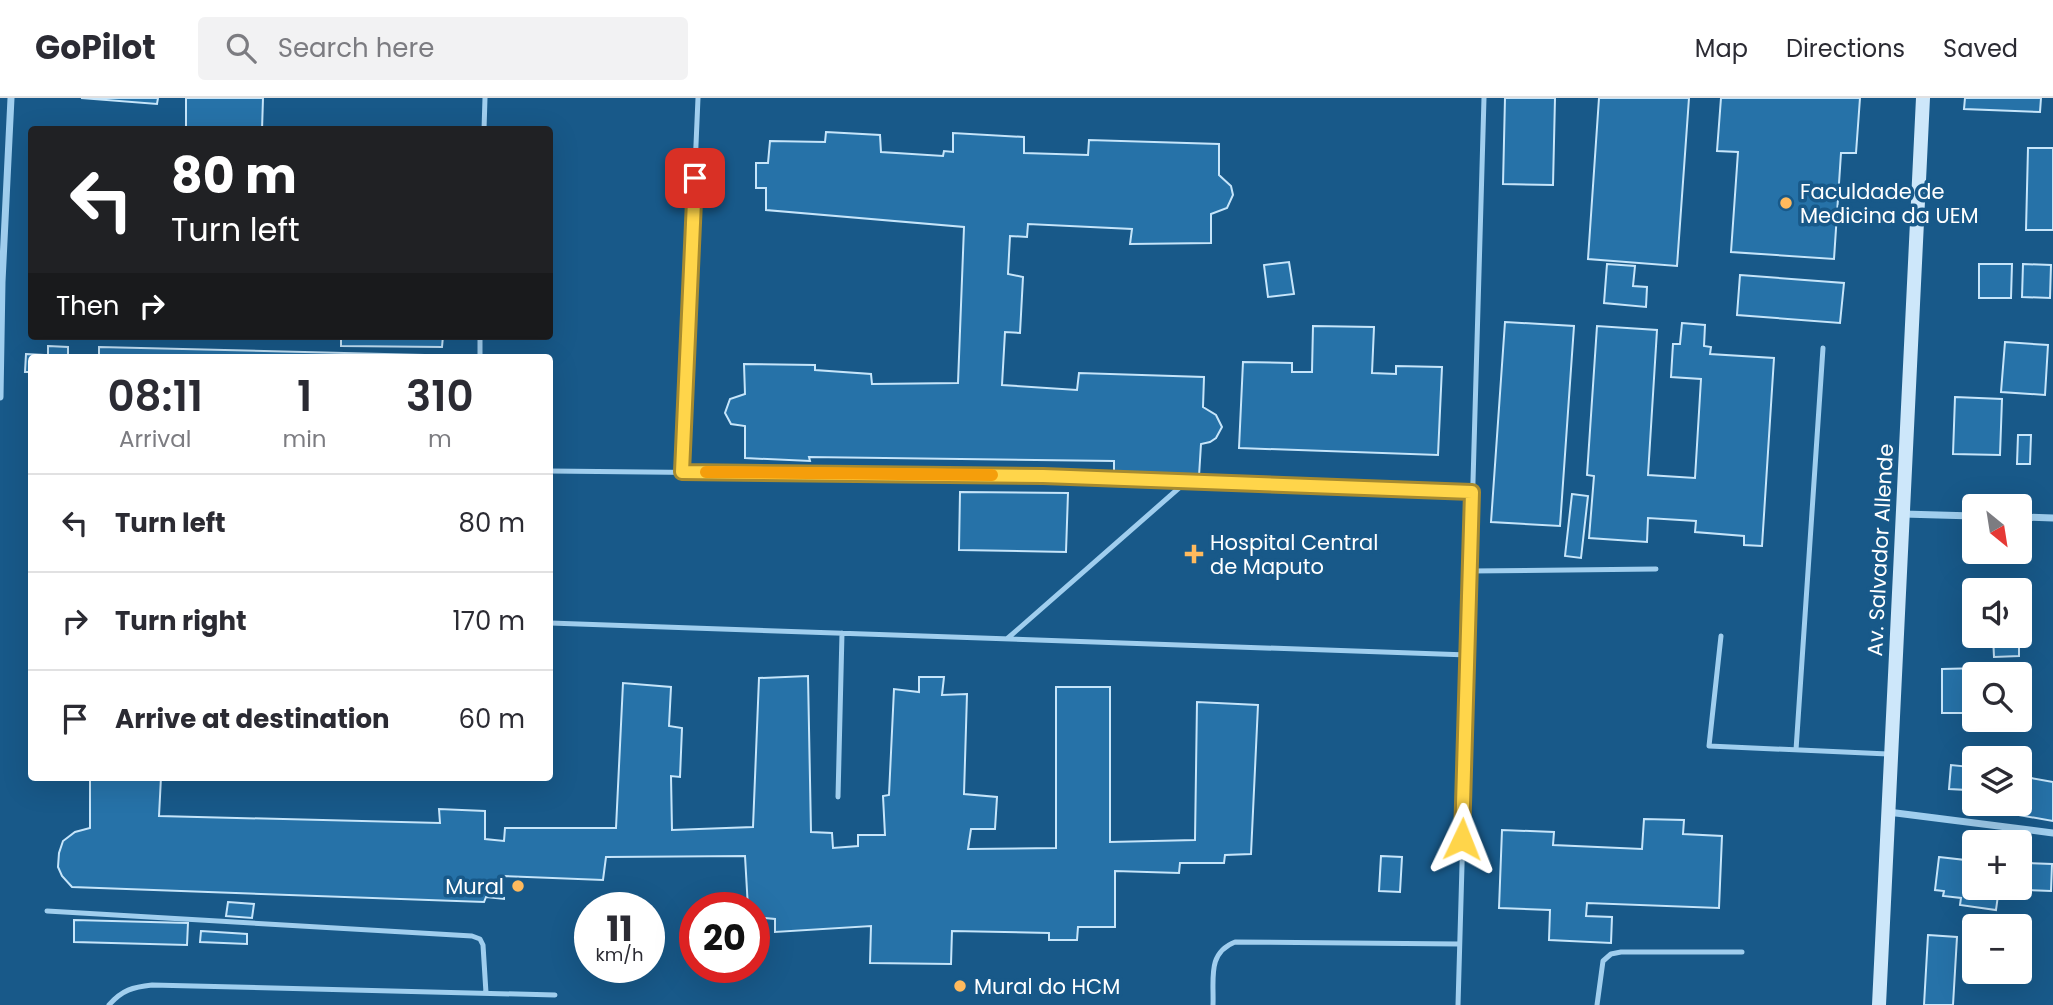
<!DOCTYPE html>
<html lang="en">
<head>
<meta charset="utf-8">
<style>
	body { margin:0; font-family:Poppins,sans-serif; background:#f2f2f3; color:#2b2b33; height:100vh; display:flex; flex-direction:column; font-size:26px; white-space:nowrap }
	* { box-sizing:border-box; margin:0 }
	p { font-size:23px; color:#7c7c81 }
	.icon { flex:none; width:38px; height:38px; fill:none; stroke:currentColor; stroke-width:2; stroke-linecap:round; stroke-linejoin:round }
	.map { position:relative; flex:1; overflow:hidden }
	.drawer { position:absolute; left:28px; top:256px; width:525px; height:427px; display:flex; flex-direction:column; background:#fff; border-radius:7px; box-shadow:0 7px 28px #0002 }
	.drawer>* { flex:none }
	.hud { position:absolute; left:28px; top:28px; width:525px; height:214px; border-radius:7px; box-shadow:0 7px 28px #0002; background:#202124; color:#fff; overflow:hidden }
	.needle { width:46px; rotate:150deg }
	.tools { position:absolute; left:1962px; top:396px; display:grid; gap:14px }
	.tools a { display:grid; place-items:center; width:70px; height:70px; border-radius:7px; background:#fff; box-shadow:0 7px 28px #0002; font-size:35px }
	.speed { position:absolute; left:574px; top:794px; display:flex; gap:14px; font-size:35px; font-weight:700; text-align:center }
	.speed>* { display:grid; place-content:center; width:91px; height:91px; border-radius:50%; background:#fff; box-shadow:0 7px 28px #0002; line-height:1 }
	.speed small { font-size:18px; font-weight:400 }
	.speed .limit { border:10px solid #d22; background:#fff; color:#111 }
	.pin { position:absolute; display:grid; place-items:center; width:60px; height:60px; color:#fff; margin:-30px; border-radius:14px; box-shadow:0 4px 10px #0006 }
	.me { position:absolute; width:77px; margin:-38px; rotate:2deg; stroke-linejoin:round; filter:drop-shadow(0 0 5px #0008) }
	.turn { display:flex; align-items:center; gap:24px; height:147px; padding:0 28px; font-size:32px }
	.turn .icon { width:91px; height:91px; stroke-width:2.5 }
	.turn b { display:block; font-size:49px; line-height:60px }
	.then { display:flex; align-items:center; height:66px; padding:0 28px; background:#0003; gap:14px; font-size:26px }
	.eta { display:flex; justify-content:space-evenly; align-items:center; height:119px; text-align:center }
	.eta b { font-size:42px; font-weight:600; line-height:49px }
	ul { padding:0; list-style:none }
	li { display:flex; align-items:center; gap:21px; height:98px; padding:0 28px; border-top:2px solid #e1e1e2 }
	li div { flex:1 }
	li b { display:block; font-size:26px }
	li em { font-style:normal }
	header { display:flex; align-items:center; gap:42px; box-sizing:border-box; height:98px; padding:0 35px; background:#fff; border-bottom:2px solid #e1e1e2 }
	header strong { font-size:33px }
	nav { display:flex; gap:38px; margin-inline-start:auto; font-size:24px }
	.search { width:490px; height:63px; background:#f2f2f3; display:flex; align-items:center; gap:18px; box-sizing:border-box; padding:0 24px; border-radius:7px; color:#7c7c81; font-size:26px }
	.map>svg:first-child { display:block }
</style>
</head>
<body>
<header>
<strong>GoPilot</strong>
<div class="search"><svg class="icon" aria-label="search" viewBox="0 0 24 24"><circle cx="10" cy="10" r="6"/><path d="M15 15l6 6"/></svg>Search here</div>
<nav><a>Map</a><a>Directions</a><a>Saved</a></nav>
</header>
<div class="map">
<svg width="2053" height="907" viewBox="0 0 2053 907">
	<rect width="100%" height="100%" fill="#185989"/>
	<path fill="#2672a8" stroke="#c6e5fa" stroke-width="2" d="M81,0h77l-1,6z
		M186,0h77l-1,32h-76z
		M1505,0h50l-2,87 -50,-1z
		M1599,0h90l-12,168 -89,-7z
		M1721,0h139l-4,55h-15l-7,106 -103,-7 7,-100 -21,-1z
		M1965,0h76l-1,14 -76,-3z
		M826,34l54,3 1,17 62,4 1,-5 9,1v-19l71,4v16l64,2 1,-15 130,4v31l12,11 2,9 -6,13 -16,6v29l-81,1 2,-15 -104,-5 -1,13 -17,-1 -2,38 15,3 -3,56 -15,-1 -3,53 75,5 2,-17 125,4 -1,30 13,8 6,12 -6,11 -6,4 -9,2 -2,32h-85v-15l-305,-4 1,4 -65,-3v-32l-14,-2 -6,-11 5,-14 15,-5 -1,-30 71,1v5l56,4 1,10 86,-1 6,-156 -198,-17v-22h-10v-25h12l2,-22 55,1z
		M2028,50h25v82h-27z
		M1289,164l5,32 -26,3 -4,-32z
		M1607,166l28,2 -2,20 14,1 -1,20 -42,-4z
		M1979,166h33l-1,34h-32z
		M2023,166l28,1 -1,33 -28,-1z
		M1740,177l104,8 -4,40 -103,-8z
		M1505,224l69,4 -14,200 -69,-4z
		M1682,225l23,2 -1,21 7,1 -1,7 64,4 -12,188 -18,-1v-9l-49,-4 1,-11 -48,-3 -1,24 -58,-4 5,-62 -7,-1 10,-149 60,4 -9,145 47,3 6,-99 -30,-2 2,-33h7z
		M1313,228l61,1 -2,46 24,1v-8l46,1 -4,88 -199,-7 4,-86 49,1v9h20z
		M341,238h102l-1,11 -101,-1z
		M2005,244l43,3 -3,50 -44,-3z
		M48,248l20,1v10h-20z
		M99,249l325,8v2h-325z
		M26,256l18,1v2h-12v15h-7z
		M1955,299l47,2 -2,56 -47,-1z
		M2018,337h13l-1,29h-13z
		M960,394l108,1 -2,59 -107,-2z
		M1572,396l16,2 -7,62 -16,-2z
		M1993,537h26v21l-25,1z
		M1982,570v6h-8v39h-32v-44z
		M808,578l3,156 21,1 1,15 25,-2v-11h27l-2,-39 6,-1 5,-106 25,3v-15h25l-2,18 25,-1 -3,100 33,3 -2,32h-24l-3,20 88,-1v-161h54v155l85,-2 2,-138 61,3 -7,149 -26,1 -1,8h-44l-1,10 -64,-2v56h-37l-1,13h-28v-7l-97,-2 -1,33 -81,-1 1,-37 -96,6v-13l-21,-2v-9h-6l-3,-52 -139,1 -3,23 -99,-4v23l-18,-2 -2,5 -412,-15 -10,-11 -4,-9 1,-14 4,-12 12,-9 15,-4v-51h71l-2,39 281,7 -1,-14 46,2v28l19,2 1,-13h111l7,-145 48,4 -2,39 13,2 -2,49 -9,-1 1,54 81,-3 6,-149z
		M1971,662h3v36h-8l1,-6 -18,-1 2,-24 19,2z
		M2020,678l33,6v39l-46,-8 2,-10h11z
		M1644,721l40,1 -1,14 39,2 -3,72 -132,-5 -1,13 26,1 -1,26 -62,-3 1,-30 -51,-2 3,-78 52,2 -1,13 89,4z
		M1381,758l21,1 -2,35 -21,-1z
		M1939,759l35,4v26l25,1 -3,22 -36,-5 1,-7 -18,-2 1,-5 -9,-1z
		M2029,765l23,1 -1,27 -24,-1z
		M228,804l26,2 -2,14 -26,-2z
		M74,822l114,3 -1,22 -113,-3z
		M201,833l46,3v10l-47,-2z
		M1928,837l29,2 -4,68h-29z"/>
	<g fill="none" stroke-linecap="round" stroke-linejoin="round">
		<path stroke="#a0ceee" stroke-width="5" d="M484,32l1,-32
			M480,259v-21
			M550,373l493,5 429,16
			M682,374l16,-374
			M1470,473l186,-2
			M550,525l918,32
			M1721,538l-12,110 179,8
			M1008,540l179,-157
			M1796,652l27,-402
			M838,699l4,-164
			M47,813l425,25 8,3 3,6 3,48
			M109,907c13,-15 24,-18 43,-20l403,10
			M1213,907c1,-26 -6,-52 22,-63l224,2
			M1458,907l26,-907
			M1597,907l6,-44 8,-7 10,-2h121"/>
		<path stroke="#a0ceee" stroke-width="7" d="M0,299l2,-115 9,-184
			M1903,416l71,2
			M2020,419l33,1
			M1888,714l165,21"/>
		<path stroke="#cde7fa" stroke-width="14" d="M1879,907l44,-907"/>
	</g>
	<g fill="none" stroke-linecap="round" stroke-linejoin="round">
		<g stroke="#a68a30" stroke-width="18">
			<path id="route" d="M695,80l-13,294 361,4 429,16 -10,347"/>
		</g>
		<use href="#route" stroke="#ffd54a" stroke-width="12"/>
		<path stroke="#f59e0b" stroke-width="12" d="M706,374l286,3"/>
	</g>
	<g fill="#ffba5d" stroke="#185989" stroke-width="2.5">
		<circle cx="1786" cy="105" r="7"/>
		<path d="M1190.5 445.5h7v7h7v7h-7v7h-7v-7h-7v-7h7z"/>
		<circle cx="518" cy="788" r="7"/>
		<circle cx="960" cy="888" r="7"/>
	</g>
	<g text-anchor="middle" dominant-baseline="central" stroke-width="7" stroke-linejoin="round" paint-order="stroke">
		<g font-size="21" fill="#fff" stroke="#185989" text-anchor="start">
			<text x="1800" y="93">Faculdade de<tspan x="1800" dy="24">Medicina da UEM</tspan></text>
			<text x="1210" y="444">Hospital Central<tspan x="1210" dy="24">de Maputo</tspan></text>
			<text x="504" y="788" text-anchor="end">Mural</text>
			<text x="974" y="888">Mural do HCM</text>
		</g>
		<g font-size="21" fill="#fff" stroke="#185989">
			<text transform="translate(1880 452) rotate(-87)">Av. Salvador Allende</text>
		</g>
	</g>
</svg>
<div class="tools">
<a><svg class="needle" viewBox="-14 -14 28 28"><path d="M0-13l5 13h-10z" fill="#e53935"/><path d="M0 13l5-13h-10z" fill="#7c7c81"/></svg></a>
<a><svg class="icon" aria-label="sound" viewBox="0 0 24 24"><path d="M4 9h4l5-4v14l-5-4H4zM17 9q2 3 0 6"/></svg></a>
<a><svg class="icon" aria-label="search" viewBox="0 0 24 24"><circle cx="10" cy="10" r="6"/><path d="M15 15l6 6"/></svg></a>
<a><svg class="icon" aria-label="layers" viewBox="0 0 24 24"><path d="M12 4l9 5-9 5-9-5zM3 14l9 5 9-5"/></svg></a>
<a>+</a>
<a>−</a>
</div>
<div class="speed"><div>11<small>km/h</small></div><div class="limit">20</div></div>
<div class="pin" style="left:695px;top:80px;background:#d93025"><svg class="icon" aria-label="arrive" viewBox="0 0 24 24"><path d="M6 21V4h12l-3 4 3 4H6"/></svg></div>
<svg class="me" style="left:1462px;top:741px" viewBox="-20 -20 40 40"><path d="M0-17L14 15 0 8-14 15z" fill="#ffd54a" stroke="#fff" stroke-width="4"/></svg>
<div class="hud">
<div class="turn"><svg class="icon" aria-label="left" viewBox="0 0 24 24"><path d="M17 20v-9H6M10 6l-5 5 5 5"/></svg><div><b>80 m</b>Turn left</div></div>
<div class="then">Then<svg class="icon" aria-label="right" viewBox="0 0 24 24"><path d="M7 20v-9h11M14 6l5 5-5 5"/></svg></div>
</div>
<section class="drawer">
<div class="eta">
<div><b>08:11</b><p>Arrival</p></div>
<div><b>1</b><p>min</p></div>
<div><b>310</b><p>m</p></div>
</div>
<ul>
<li><svg class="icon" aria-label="left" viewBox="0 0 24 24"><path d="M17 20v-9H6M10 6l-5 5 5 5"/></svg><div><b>Turn left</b></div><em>80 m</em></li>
<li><svg class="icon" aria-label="right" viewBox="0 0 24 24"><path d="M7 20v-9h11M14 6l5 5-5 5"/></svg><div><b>Turn right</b></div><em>170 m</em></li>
<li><svg class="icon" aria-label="arrive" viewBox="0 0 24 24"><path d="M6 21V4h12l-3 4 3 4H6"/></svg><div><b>Arrive at destination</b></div><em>60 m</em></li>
</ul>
</section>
</div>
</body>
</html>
